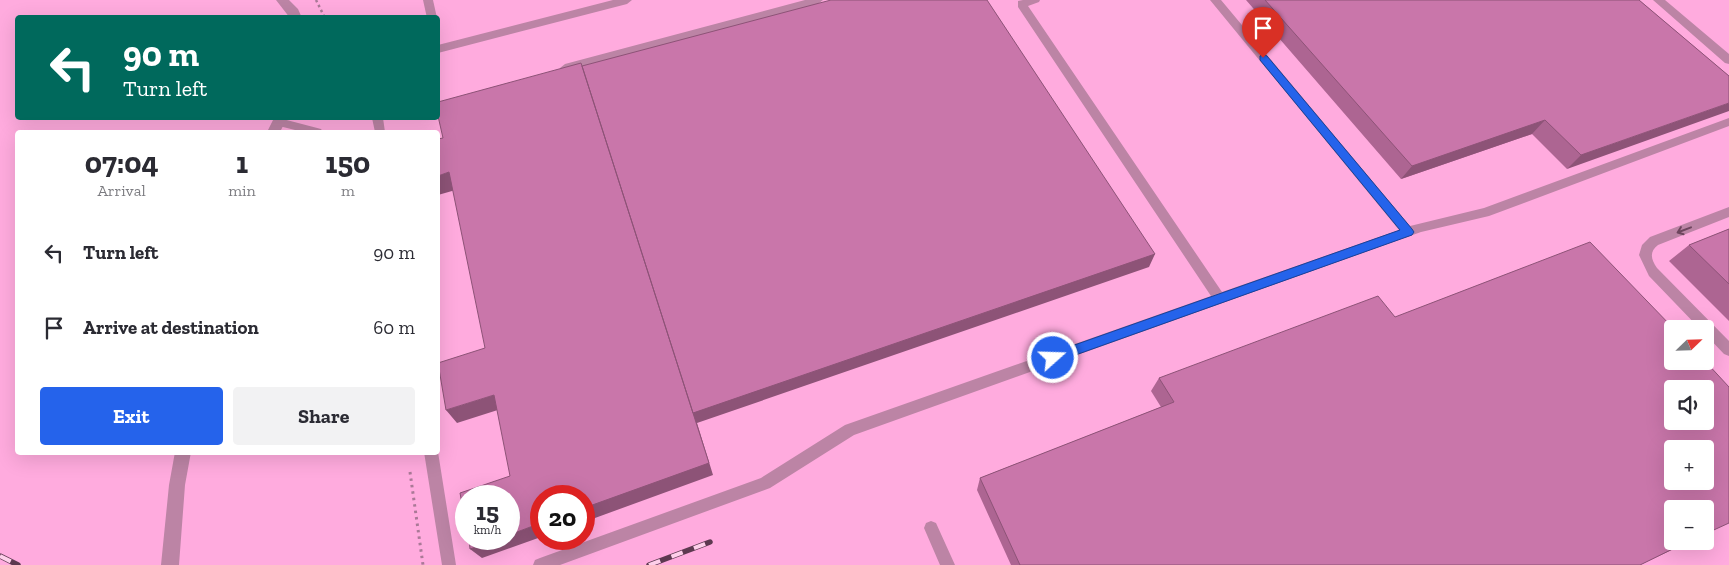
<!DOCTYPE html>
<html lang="en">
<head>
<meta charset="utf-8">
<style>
	body { margin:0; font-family:"Zilla Slab",serif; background:#f2f2f3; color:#2b2b33; height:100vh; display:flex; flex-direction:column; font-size:19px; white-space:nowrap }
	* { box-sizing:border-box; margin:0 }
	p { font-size:16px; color:#7c7c81 }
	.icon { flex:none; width:28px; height:28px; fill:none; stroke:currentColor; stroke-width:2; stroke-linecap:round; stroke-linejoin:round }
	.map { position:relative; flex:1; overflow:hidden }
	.details { position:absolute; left:15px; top:130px; width:425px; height:325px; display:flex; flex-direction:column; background:#fff; border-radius:5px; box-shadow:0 5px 20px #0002 }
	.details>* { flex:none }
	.hud { position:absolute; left:15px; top:15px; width:425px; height:105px; border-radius:5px; box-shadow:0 5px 20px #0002; background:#00695c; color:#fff; overflow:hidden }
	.needle { width:32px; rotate:67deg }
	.tools { position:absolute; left:1664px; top:320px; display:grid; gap:10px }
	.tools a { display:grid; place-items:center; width:50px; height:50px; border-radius:5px; background:#fff; box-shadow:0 5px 20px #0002; font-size:25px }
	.speed { position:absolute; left:455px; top:485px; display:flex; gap:10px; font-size:25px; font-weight:700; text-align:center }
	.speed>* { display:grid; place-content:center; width:65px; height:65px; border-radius:50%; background:#fff; box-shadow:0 5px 20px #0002; line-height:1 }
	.speed small { font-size:12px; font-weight:400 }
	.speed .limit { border:8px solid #d22; background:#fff; color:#111 }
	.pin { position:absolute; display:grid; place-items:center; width:42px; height:42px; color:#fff; margin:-51px -21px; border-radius:50% 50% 50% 0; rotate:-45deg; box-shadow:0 0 5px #0007 }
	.pin .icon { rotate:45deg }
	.me { position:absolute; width:55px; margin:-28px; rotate:70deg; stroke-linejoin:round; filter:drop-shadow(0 0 4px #0008) }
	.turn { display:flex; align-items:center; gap:18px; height:105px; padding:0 25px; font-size:22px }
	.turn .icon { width:65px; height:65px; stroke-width:2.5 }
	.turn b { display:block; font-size:35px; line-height:42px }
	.eta { display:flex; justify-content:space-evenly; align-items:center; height:85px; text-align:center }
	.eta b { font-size:30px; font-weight:700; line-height:35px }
	.action { display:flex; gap:10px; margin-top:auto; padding:10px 25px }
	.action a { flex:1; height:58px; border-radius:5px; background:#2563eb; color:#fff; font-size:20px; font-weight:700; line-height:58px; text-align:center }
	.action a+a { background:#f2f2f3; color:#2b2b33 }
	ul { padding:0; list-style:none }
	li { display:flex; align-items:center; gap:15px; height:75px; padding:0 25px }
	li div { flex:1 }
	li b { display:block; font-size:19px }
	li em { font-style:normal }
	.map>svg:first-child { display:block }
</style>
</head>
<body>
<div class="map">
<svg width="1729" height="565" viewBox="0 0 1729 565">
	<rect width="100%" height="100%" fill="#fabce1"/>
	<path fill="#ffabde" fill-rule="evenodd" d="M0,0h1729v565h-1729zM18,18h420v100h-420zM18,132h420v320h-420zM1672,329h33v32h-33zM1672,389h33v32h-33zM1672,449h33v32h-33zM466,496h43v43h-43zM541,496h43v43h-43zM1672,509h33v32h-33z"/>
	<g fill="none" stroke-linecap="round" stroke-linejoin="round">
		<path stroke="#aa7997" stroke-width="2.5" stroke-dasharray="2.5 3" stroke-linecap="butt" d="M316,0l9,18"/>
		<path stroke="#aa7997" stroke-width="3" stroke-dasharray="2.5 4" stroke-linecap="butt" d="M410,472l13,93"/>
		<path fill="#bc84a5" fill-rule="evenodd" d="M423,0h10l4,18h-10z
			M613,0h19l-5,4 -189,49v-8z
			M805,0h18l-5,4 -253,68 -5,-4 5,-4z
			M1023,0h17l-1,2 -11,4 194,286 177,-62 -189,-230h11l189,226 74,-18 245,-90v8l-240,90 -68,16 -567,203 -84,53 -210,77h-27l2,-5 5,-2 221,-80 84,-53 366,-129 -193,-289v-6z
			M1653,0h12l64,54v10l-4,-1z
			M279,118l42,11 2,3h-20l-28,-7 -2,-3 2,-3z
			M372,118h11l2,14h-10z
			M1729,207v10l-71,28c-9,7 -7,14 -1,23l72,73v15l-5,-2 -19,-20v-5h-5l-51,-53 -10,-21 3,-10 8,-8z
			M438,451v1l18,113h-14l-18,-113z
			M931,521l5,2 19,42h-15l-16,-37 2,-5z"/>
		<path fill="#bc84a5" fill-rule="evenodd" d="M276,0h13l9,9 4,9h-12z
			M274,118h13l-7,14h-13z
			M175,452h16l-6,33 -6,80h-18l8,-80z"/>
		<g stroke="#5d3950" stroke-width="5.5">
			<path id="rail" d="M0,556l18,9
				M649,565l61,-23"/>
		</g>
		<use href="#rail" stroke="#fecfea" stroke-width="4" stroke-dasharray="12" stroke-linecap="butt"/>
	</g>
	<path fill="#ad6592" d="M1246,0h393l90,76 -162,93 -35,-35 -131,45z
		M1729,229v92l-60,-60 20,-16z
		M1395,317l310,217 -65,31h-629l-34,-75 3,-12 181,-71 -10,-16 8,-13z"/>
	<path fill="#8d5377" d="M587,81l568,173 -6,13 -452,156 16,52 -129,47z
		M1729,103v8l-162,58 14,-14z
		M1545,120l-13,14 -131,45 11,-13z
		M449,172l10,17 -21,6v-19z
		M494,395l10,13 -47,15 -11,-13z
		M541,523v14l-59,21 -12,-9 28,-10h11v-4z"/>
	<path fill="#c976aa" stroke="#8d5377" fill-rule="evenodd" d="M831,0h156l168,254 -462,159 -111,-347z
		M1265,0h374l90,76v27l-148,52 -36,-35 -133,46z
		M581,63l128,400 -125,45v-12h-43v27l-32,12v-39h-43v30l-6,-33 50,-17 -16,-81 -48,15 -8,-47 47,-15 -36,-176 -11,4v-37l5,-1 -5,-22v-14z
		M1729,229v55l-40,-39z
		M1590,242l84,87h-2v32h33l24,26v136l-24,11v-25h-33v32h17l-49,24h-620l-40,-87 194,-76 -15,-24 219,-82 17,21zM1672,389h33v32h-33zM1672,449h33v32h-33z
		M469,539h29l-28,10z"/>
	<defs><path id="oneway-shaft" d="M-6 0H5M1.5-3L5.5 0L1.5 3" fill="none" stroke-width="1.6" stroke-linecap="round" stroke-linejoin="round" transform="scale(1.25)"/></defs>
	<use stroke="#6e455e" href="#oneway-shaft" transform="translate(1684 230) rotate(159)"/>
	<path fill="#2563eb" stroke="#184099" d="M1263,54l4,2 145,173 2,3 -2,3 -359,128 -4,-1 -2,-4 2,-4 351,-124 -140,-170v-4z"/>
</svg>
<div class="tools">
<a><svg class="needle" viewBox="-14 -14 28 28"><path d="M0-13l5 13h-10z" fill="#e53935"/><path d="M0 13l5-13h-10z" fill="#7c7c81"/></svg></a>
<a><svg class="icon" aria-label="sound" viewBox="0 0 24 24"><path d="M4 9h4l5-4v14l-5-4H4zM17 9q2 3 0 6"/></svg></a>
<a>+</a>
<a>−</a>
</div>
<div class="speed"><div>15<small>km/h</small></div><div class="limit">20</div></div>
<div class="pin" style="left:1263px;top:58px;background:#d93025"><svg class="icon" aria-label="arrive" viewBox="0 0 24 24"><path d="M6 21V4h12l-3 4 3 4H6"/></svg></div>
<svg class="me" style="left:1053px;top:358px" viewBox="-20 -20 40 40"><circle r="17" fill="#2563eb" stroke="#fff" stroke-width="3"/><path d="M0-11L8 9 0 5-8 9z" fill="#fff"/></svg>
<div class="hud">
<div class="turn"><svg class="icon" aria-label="left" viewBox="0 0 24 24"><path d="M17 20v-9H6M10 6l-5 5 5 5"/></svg><div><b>90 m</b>Turn left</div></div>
</div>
<section class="details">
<div class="eta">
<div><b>07:04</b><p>Arrival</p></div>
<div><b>1</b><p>min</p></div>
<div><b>150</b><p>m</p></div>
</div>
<ul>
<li><svg class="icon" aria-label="left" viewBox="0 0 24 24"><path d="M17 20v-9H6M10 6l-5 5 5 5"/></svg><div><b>Turn left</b></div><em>90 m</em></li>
<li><svg class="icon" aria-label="arrive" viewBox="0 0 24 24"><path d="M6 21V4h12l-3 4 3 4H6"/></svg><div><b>Arrive at destination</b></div><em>60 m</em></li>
</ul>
<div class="action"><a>Exit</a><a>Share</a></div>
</section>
</div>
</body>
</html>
